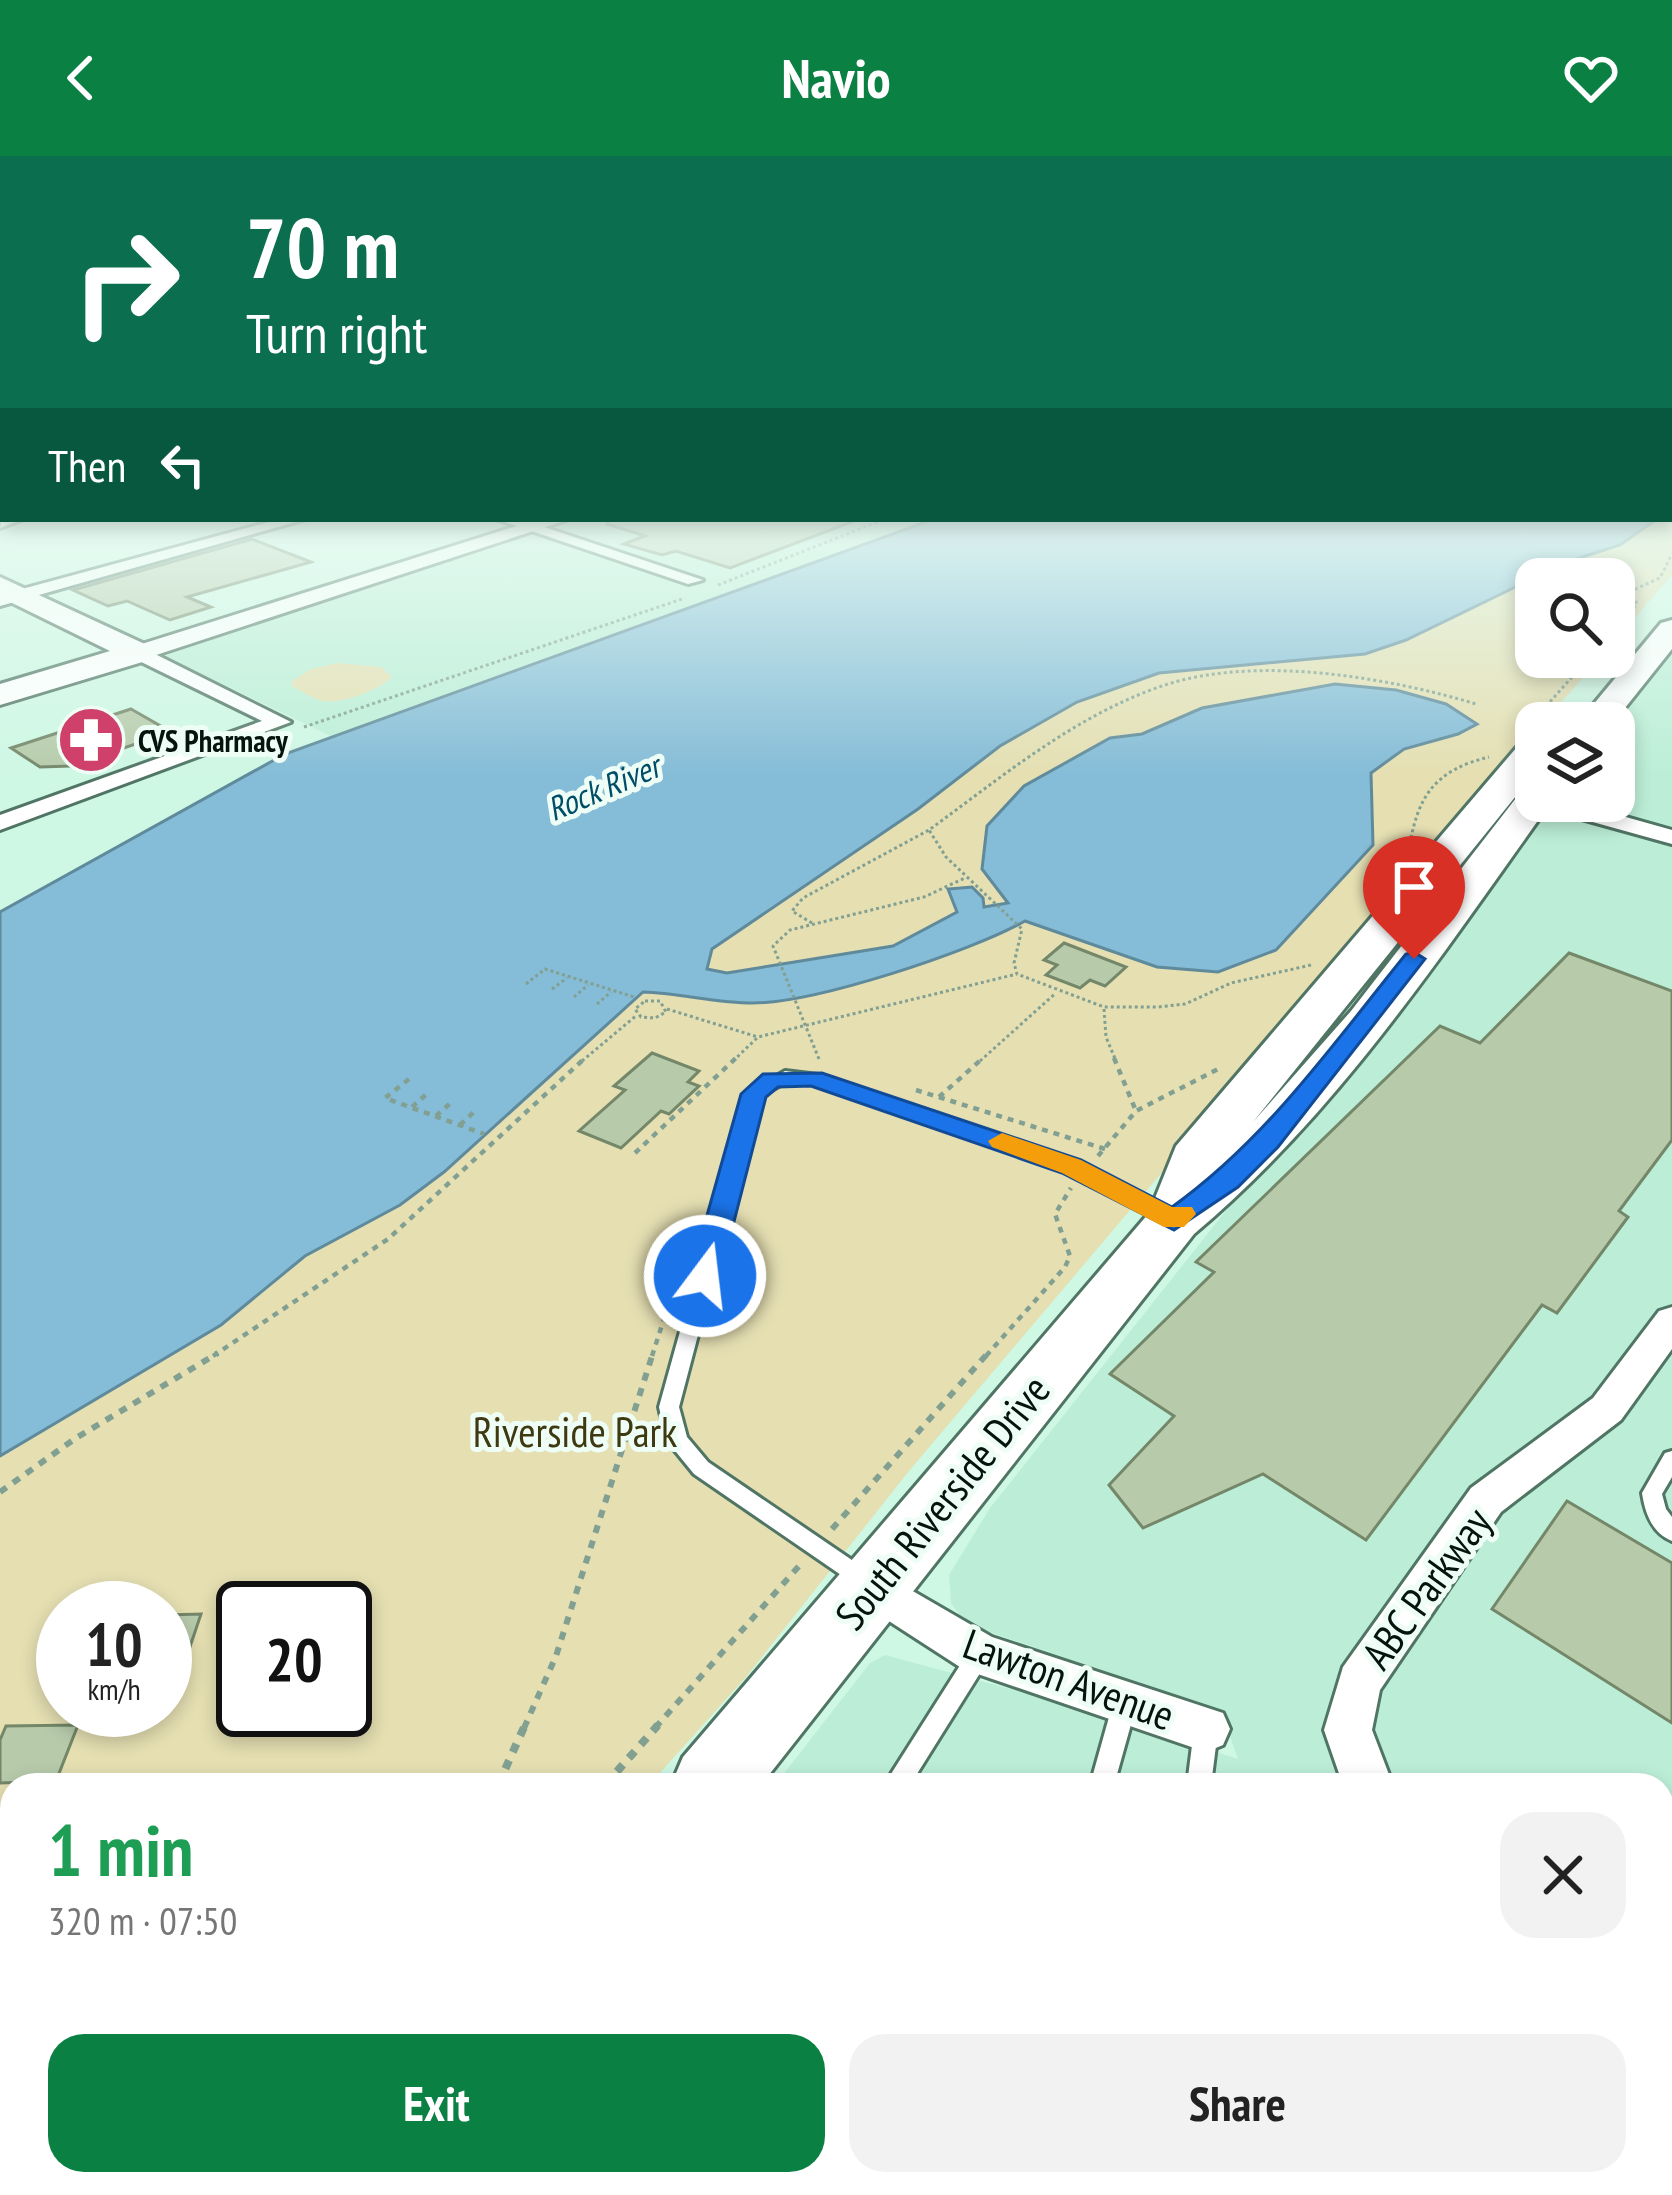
<!DOCTYPE html>
<html lang="en">
<head>
<meta charset="utf-8">
<style>
	body { margin:0; font-family:"PT Sans Narrow",sans-serif; background:#f2f2f2; color:#222; height:100vh; display:flex; flex-direction:column; font-size:45px; white-space:nowrap }
	* { box-sizing:border-box; margin:0 }
	p { font-size:39px; color:#767676 }
	.icon { flex:none; width:66px; height:66px; fill:none; stroke:currentColor; stroke-width:2; stroke-linecap:round; stroke-linejoin:round }
	.map { position:relative; flex:1; overflow:hidden }
	.panel { position:absolute; left:0px; top:1617px; width:1674px; height:423px; display:flex; flex-direction:column; background:#fff; border-radius:36px 36px 0 0; box-shadow:0 6px 18px #0003 }
	.panel>* { flex:none }
	.banner { position:absolute; left:0px; top:0px; width:1674px; height:366px; box-shadow:0 6px 18px #0003; background:#0b6e4f; color:#fff; overflow:hidden }
	.controls { position:absolute; left:1515px; top:402px; display:grid; gap:24px }
	.controls a { display:grid; place-items:center; width:120px; height:120px; border-radius:24px; background:#fff; box-shadow:0 6px 18px #0003; font-size:60px }
	.speed { position:absolute; left:36px; top:1425px; display:flex; gap:24px; font-size:60px; font-weight:700; text-align:center }
	.speed>* { display:grid; place-content:center; width:156px; height:156px; border-radius:50%; background:#fff; box-shadow:0 6px 18px #0003; line-height:1 }
	.speed small { font-size:30px; font-weight:400 }
	.speed .limit { border:6px solid #111; border-radius:18px; background:#fff; color:#111 }
	.pin { position:absolute; display:grid; place-items:center; width:102px; height:102px; color:#fff; margin:-123px -51px; border-radius:50% 50% 50% 0; rotate:-45deg; box-shadow:0 0 12px #0007 }
	.pin .icon { rotate:45deg }
	.me { position:absolute; width:132px; margin:-66px; rotate:15deg; stroke-linejoin:round; filter:drop-shadow(0 0 9px #0008) }
	.turn { display:flex; align-items:center; gap:42px; height:252px; padding:0 48px; font-size:54px }
	.turn .icon { width:156px; height:156px; stroke-width:2.5 }
	.turn b { display:block; font-size:84px; line-height:102px }
	.then { display:flex; align-items:center; height:114px; padding:0 48px; background:#0003; gap:24px; font-size:45px }
	.round { display:grid; place-items:center; flex:none; width:126px; height:126px; border-radius:36px; background:#f2f2f2 }
	.overview { display:flex; align-items:center; justify-content:space-between; height:204px; padding:0 48px }
	h1 { font-size:72px; font-weight:800; line-height:90px; color:#1e9e55 }
	.button { display:flex; gap:24px; margin-top:auto; padding:24px 48px }
	.button a { flex:1; height:138px; border-radius:36px; background:#0b8043; color:#fff; font-size:48px; font-weight:800; line-height:138px; text-align:center }
	.button a+a { background:#f2f2f2; color:#222 }
	header { display:flex; justify-content:space-between; align-items:center; height:156px; padding:0 48px; background:#0b8043; color:#fff; font-size:54px; font-weight:800 }
	.map>svg:first-child { display:block }
</style>
</head>
<body>
<header><svg class="icon" aria-label="back" viewBox="0 0 24 24"><path d="M15 5l-7 7 7 7"/></svg>Navio<svg class="icon" aria-label="heart" viewBox="0 0 24 24"><path d="M12 20l-8-8c-3-5 5-10 8-4 3-6 11-1 8 4z"/></svg></header>
<div class="map">
<svg width="1672" height="2039" viewBox="0 0 1672 2039">
	<rect width="100%" height="100%" fill="#cef7e4"/>
	<path fill="#bceed7" d="M517,363h417l-599,219 -171,-82 65,-26 316,-102z
		M1672,487v1335l-10,-7v-186h-887l95,-122 15,-8 199,54 154,50 -14,-39 -17,-14 -241,-82 -15,-21 -2,-28 41,-67 561,-707h63v-78h-4z
		M1662,1884l10,7v148h-1240l10,-11h1220z"/>
	<path fill="#e5dfb2" fill-rule="evenodd" d="M1672,356v63l-58,67v-63h-78v78h65l-58,66h-7v8l-627,740 -163,206 -97,108h-637v399h222l-11,11h-223v-739l221,-131 84,-69 95,-51 44,-33 199,-180 275,-183 82,-63 77,-44 82,-29 206,-19 41,-14 161,-78 53,-17 37,-26h14zM63,1452h102v102h-102zM243,1452h102v102h-102z
		M338,507l43,4 11,10c-14,14 -54,29 -73,23 -9,-3 -19,-10 -27,-14v-5l19,-12z"/>
	<path fill="#85bcd7" stroke="#5f8a9b" stroke-width="3" d="M934,363h723l-37,26 -53,17 -161,78 -41,14 -206,19 -82,29 -77,44 -82,63 -206,140 -5,20 20,4 166,-27 64,-34 -9,-23 24,-2 11,11 1,9 24,-4 -26,-34 5,-43 37,-40 86,-48 32,-4 60,-26 133,-24 61,6 50,14 31,20 -19,10 -54,15 -33,24 2,72 -97,105 -58,22 -61,-5 -132,-46c-55,31 -210,82 -272,82 -37,0 -74,-10 -110,-11l-199,180 -44,33 -95,51 -84,69 -221,131v-544l285,-158z"/>
	<path fill="#b7cbab" stroke="#748769" stroke-width="3" d="M607,363h247v2l-124,47 -54,-17 -14,4 -38,-11 21,-8 -38,-12z
		M252,383l59,23 -124,35 24,10 -41,13 -43,-19 -19,5 -35,-16z
		M131,553l40,23 -100,34 -31,1 -29,-19z
		M1064,787l62,24 -21,19 -15,-6 -10,8 -34,-13 11,-10 -13,-5z
		M1569,797l103,38v149l-53,71 9,6 -71,96 -15,-8 -176,235 -103,-66 -120,54 -34,-43 65,-69 -64,-42 104,-102 -18,-10 244,-236 40,17z
		M652,897l47,18 -11,11 11,4 -30,28 -8,-3 -40,37 -42,-17 46,-41 -11,-4z
		M1567,1345l105,62v160l-180,-114z
		M201,1458l-32,95 -4,-1v-93z
		M78,1569l-22,56 -56,2v-43l6,-14z"/>
	<g fill="none" stroke-linecap="round" stroke-linejoin="round">
		<g stroke="#507565" stroke-width="6">
			<path id="service" d="M785,915l33,4 259,88 97,50 3,4 -9,6 -6,-2 -97,-50 -254,-88 -23,-2 -27,15 -82,311 8,30 21,25 160,109 3,7 -3,7 -8,3 -166,-114 -22,-27 -9,-21 -4,-19 87,-313z
				M1672,1295v26l-10,17 4,15 6,8v24c-20,-8 -27,-28 -30,-48l23,-40z
				M979,1488l8,4 3,7 -3,7 -77,123h-26l87,-137z
				M1125,1536l8,3 4,8 -23,82h-24l23,-82 4,-8z
				M1206,1563l8,3 4,8 -7,55h-24l7,-55 4,-8z
				M1672,2022v17h-16l6,-13z
				M539,2028h35l5,11h-35z
				M1244,2028h30l-5,11h-30z
				M1603,2028h41l5,11h-41z"/>
		</g>
		<g stroke="#507565" stroke-width="6">
			<path id="minor" d="M280,363h26l-306,87v-11z
				M496,363h24l183,61 -15,4z
				M131,493h14l146,73 -291,108v-15l262,-94 -131,-64z
				M1536,640v5h33l103,29v14l-137,-38 -4,-5z
				M1672,1151v42l-51,71 -120,92 -121,178 -8,40 21,55h-50l-19,-55 19,-63 128,-179 122,-90 66,-87z
				M873,1412l119,69 231,76 7,16 -7,16 -17,7 -243,-83 -105,-68 -7,-14 7,-14z
				M1662,1841l10,4v59l-10,-4z"/>
		</g>
		<g stroke="#507565" stroke-width="6">
			<path id="tertiary" d="M3,359v4h21l-24,9z
				M539,363h31l-423,139h-18l-3,-5 3,-5z"/>
		</g>
		<g stroke="#507565" stroke-width="6">
			<path id="primary" d="M0,421l149,69 5,7 -5,7 -149,45v-21l110,-33 -110,-54z
				M1672,464v29l-59,74h-35l83,-100z
				M1536,581v34l-283,351 98,-111 172,-222 13,-3v15h16c-110,153 -213,311 -358,433l-433,551h-90l12,-28 466,-544 27,-67 347,-406z
				M270,2028h186l-5,11h-186z"/>
		</g>
		<path stroke="#82a092" stroke-width="3" stroke-dasharray="3 3" stroke-linecap="butt" d="M718,429l167,-66
			M1614,475l23,-27 -6,-13 29,-13 12,-24
			M1530,568l60,-67
			M304,571l381,-129
			M1409,694c8,-54 26,-80 80,-93
			M812,767l-20,-12 11,-13 126,-68
			M1311,809l-80,18 -46,21 -27,3h-54l-87,-33 -3,-11 8,-34 -76,-72 -17,-27c74,-54 148,-116 236,-145 91,-30 222,-8 311,19
			M526,828l19,-15 89,28
			M552,833l15,-11
			M574,841l14,-12
			M645,845h15l6,11 -11,6 -14,-1 -6,-8z
			M597,848l14,-12
			M667,853l91,28
			M1104,853l2,28 10,24
			M819,903l-46,-113 17,-16 134,-33 41,-19
			M582,905l55,-46
			M733,905l25,-24 259,-63
			M980,905l76,-68"/>
		<path stroke="#82a092" stroke-width="4.5" stroke-dasharray="6 6" stroke-linecap="butt" d="M1114,902l22,53
			M409,923l-24,19 99,36
			M916,934l189,59
			M939,941l44,-39
			M412,951l18,-16
			M436,960l18,-16
			M460,969l17,-16
			M635,997l101,-95
			M1098,1000l38,-45 86,-44
			M213,1200l175,-117 197,-181
			M652,1200l22,-68
			M986,1200l79,-89 5,-11 -15,-42 16,-26"/>
		<path stroke="#82a092" stroke-width="6" stroke-dasharray="8 8" stroke-linecap="butt" d="M0,1336l76,-54 142,-85
			M832,1373l156,-176
			M524,1572l32,-72 97,-303
			M655,1572l145,-163"/>
		<path stroke="#82a092" stroke-width="8" stroke-dasharray="9 9" stroke-linecap="butt" d="M498,1629l27,-60
			M605,1629l53,-60
			M0,1938l12,-5
			M171,2039l10,-11"/>
		<use href="#service" fill="#fff" fill-rule="evenodd"/>
		<use href="#minor" fill="#fff" fill-rule="evenodd"/>
		<use href="#tertiary" fill="#fff" fill-rule="evenodd"/>
		<use href="#primary" fill="#fff" fill-rule="evenodd"/>
	</g>
	<linearGradient id="sky" x2="0" y2="1"><stop stop-color="#80b7e1"/><stop offset="0.54" stop-color="#e9fbf3"/><stop offset="1" stop-color="#e9fbf3" stop-opacity="0"/></linearGradient>
	<rect width="1672" height="620" fill="url(#sky)"/>
	<path fill="#1a73e8" stroke="#114b97" stroke-width="3" d="M1414,796l11,7 -147,188 -40,40 -64,43 -112,-57 -251,-87 -33,1 -12,10 -46,179 -15,11 -15,-11 51,-182 22,-20 59,-1 259,87 91,47c95,-68 161,-163 234,-253z"/>
	<path fill="#f59e0b" d="M1002,977l79,27 91,47h20l4,7 -12,13h-20l-102,-54 -70,-26 -4,-6z"/>
	<defs>
		<g id="pharmacy-disc" transform="scale(3.45)"><circle r="9.5" fill="#cf416b" stroke="#eefef6"/><path d="M-2-6h4v4h4v4h-4v4h-4v-4h-4v-4h4Z" fill="#fff"/></g>
	</defs>
	<g fill-rule="evenodd">
		<use href="#pharmacy-disc" x="91" y="584"/>
	</g>
	<g text-anchor="middle" dominant-baseline="central" stroke-width="10" stroke-linejoin="round" paint-order="stroke">
		<g font-size="30" font-weight="bold" fill="#06140e" stroke="#eefef6" text-anchor="start">
			<text x="138" y="584">CVS Pharmacy</text>
		</g>
		<g font-size="33" font-style="italic" fill="#004d68" stroke="#eefef6">
			<text transform="translate(603 631) rotate(-23)">Rock River</text>
		</g>
		<g font-size="42" fill="#3e3910" stroke="#eefef6">
			<text x="575" y="1275">Riverside Park</text>
		</g>
		<g font-size="42" fill="#06140e" stroke="#eefef6">
			<text transform="translate(942 1346) rotate(-51)">South Riverside Drive</text>
			<text transform="translate(1426 1432) rotate(-54)">ABC Parkway</text>
			<text transform="translate(1069 1523) rotate(20)">Lawton Avenue</text>
		</g>
	</g>
</svg>
<div class="controls">
<a><svg class="icon" aria-label="search" viewBox="0 0 24 24"><circle cx="10" cy="10" r="6"/><path d="M15 15l6 6"/></svg></a>
<a><svg class="icon" aria-label="layers" viewBox="0 0 24 24"><path d="M12 4l9 5-9 5-9-5zM3 14l9 5 9-5"/></svg></a>
</div>
<div class="speed"><div>10<small>km/h</small></div><div class="limit">20</div></div>
<div class="pin" style="left:1414px;top:803px;background:#d93025"><svg class="icon" aria-label="arrive" viewBox="0 0 24 24"><path d="M6 21V4h12l-3 4 3 4H6"/></svg></div>
<svg class="me" style="left:705px;top:1120px" viewBox="-20 -20 40 40"><circle r="17" fill="#1a73e8" stroke="#fff" stroke-width="3"/><path d="M0-11L8 9 0 5-8 9z" fill="#fff"/></svg>
<div class="banner">
<div class="turn"><svg class="icon" aria-label="right" viewBox="0 0 24 24"><path d="M7 20v-9h11M14 6l5 5-5 5"/></svg><div><b>70 m</b>Turn right</div></div>
<div class="then">Then<svg class="icon" aria-label="left" viewBox="0 0 24 24"><path d="M17 20v-9H6M10 6l-5 5 5 5"/></svg></div>
</div>
<section class="panel">
<div class="overview"><div><h1>1 min</h1><p>320 m · 07:50</p></div><a class="round"><svg class="icon" aria-label="close" viewBox="0 0 24 24"><path d="M6 6l12 12M18 6L6 18"/></svg></a></div>
<div class="button"><a>Exit</a><a>Share</a></div>
</section>
</div>
</body>
</html>
